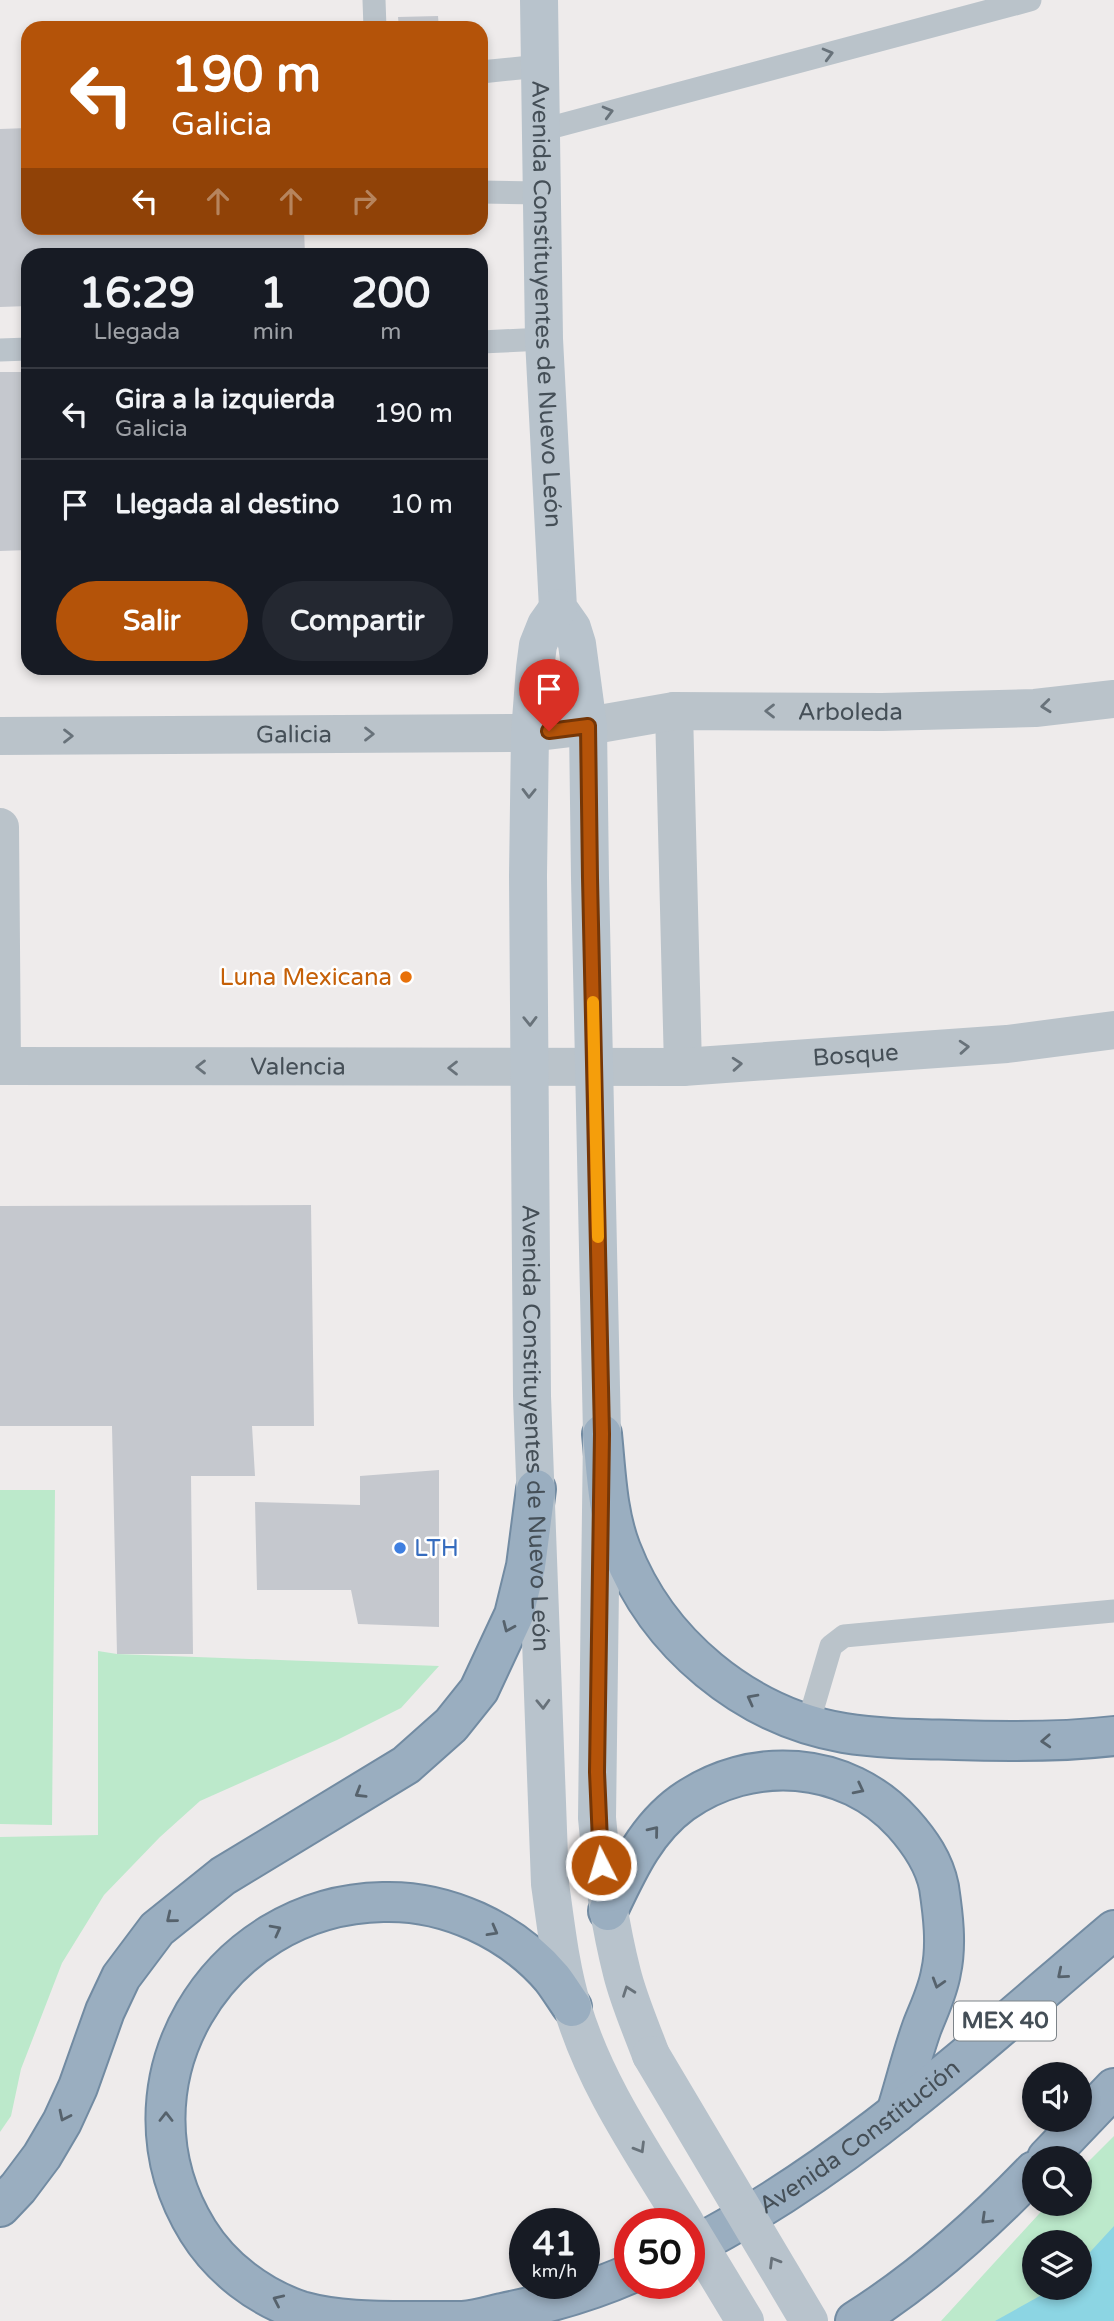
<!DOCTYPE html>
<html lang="es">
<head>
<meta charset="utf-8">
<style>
	body { margin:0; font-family:"Varela Round",sans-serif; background:#242831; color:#f1f3f6; height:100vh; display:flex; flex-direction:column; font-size:26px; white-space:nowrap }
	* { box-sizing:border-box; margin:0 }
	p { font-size:23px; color:#9ea1a6 }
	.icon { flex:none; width:38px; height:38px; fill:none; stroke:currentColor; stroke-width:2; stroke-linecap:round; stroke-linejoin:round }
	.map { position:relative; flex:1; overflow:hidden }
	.side { position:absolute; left:21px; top:248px; width:467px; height:427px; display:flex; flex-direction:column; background:#171b24; border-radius:21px; box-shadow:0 4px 10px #0003 }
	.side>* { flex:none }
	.guide { position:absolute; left:21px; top:21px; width:467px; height:214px; border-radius:21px; box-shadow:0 4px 10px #0003; background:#b45309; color:#fff; overflow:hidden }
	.buttons { position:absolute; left:1022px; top:2062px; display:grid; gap:14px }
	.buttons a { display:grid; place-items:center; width:70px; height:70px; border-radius:50%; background:#171b24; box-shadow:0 4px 10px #0003; font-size:35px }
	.speed { position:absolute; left:509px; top:2208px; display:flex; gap:14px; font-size:35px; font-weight:700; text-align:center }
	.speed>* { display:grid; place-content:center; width:91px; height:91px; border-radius:50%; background:#171b24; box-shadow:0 4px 10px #0003; line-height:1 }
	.speed small { font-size:18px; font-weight:400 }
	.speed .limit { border:10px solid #d22; background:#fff; color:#111 }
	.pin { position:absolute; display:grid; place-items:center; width:60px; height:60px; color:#fff; margin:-72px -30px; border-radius:50% 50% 50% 0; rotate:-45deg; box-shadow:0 0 7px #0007 }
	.pin .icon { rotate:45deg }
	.me { position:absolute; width:77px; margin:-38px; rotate:355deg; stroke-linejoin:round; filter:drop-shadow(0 0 5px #0008) }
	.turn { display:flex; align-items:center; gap:24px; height:147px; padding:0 35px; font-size:32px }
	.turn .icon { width:91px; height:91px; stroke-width:2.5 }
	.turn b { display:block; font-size:49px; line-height:60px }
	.lanes { display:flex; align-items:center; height:66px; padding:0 35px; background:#0003; justify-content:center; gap:35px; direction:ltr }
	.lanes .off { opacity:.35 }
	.eta { display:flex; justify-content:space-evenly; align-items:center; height:119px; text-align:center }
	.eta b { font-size:42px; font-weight:800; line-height:49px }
	.action { display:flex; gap:14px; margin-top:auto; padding:14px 35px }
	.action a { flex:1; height:80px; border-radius:42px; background:#b45309; color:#fff; font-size:28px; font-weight:800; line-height:80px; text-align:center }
	.action a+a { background:#242831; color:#f1f3f6 }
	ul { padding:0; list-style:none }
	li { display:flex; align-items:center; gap:21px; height:91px; padding:0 35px; border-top:2px solid #363941 }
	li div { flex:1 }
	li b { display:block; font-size:26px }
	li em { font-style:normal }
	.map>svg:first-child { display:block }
</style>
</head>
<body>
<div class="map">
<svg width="1114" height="2321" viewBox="0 0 1114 2321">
	<rect width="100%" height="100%" fill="#eeebeb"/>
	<path fill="#bce9cb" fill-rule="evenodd" d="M0,1490h55l-3,335 -52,-1z
		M98,1651l19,3 322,12 -38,42 -64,32 -137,61 -40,36 -56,58 -42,68 -41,106 -10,47 -11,16v-295l98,-2z
		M1114,2136v185h-173l108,-118h31v-33zM1034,2242h46v45h-46z"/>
	<path fill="#8cd5e3" d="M1114,2226v95h-119l61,-34h24v-24z"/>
	<path fill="#c5c8ce" d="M438,16l1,12h-40l-1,-11z
		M28,128v100h276l1,28h-277v50l-28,1v-178z
		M0,372h28v178l-28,1z
		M311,1205l3,221h-62l3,50h-64l2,178h-76l-5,-228h-112v-220z
		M439,1470v157l-81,-3 -7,-34h-94l-2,-88 105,3v-29z"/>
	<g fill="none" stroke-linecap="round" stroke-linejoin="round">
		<g stroke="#728ba2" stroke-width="42">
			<g id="trunk">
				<path d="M602,1434c4,39 5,79 19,115 36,94 124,167 223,184 37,6 74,6 111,7 53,2 106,2 159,-4"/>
				<path d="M608,1911c19,-40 37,-81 74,-108 69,-49 164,-43 221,20 17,19 31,39 36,64 4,27 8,58 2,85 -3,19 -12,37 -19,55 -10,28 -17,57 -26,86"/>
				<path d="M572,2007c-7,-10 -13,-20 -20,-29 -41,-48 -106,-78 -169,-76 -167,3 -275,184 -185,329 23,37 61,66 103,80 36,10 72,10 109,10 18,0 35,0 53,0 13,-1 26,-5 39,-8 44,-9 87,-21 128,-39"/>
				<path d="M1047,2158l67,-70"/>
				<path d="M0,2207l18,-19 24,-32 20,-34 16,-35 27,-76 16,-34 36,-48 66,-53 183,-111 45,-40 28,-35 35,-75 12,-49 10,-77"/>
				<path id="s5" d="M690,2248c158,-81 289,-204 424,-318"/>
				<path d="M855,2321c67,-42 125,-94 179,-150"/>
			</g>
		</g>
		<path stroke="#bac3ca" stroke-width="23" d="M374,0l1,28
			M481,72l59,-6
			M542,130l488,-130
			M481,192l60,1
			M481,342l63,-3
			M0,350l28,-1
			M808,1724l23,-78 13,-10 270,-25"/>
		<g stroke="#bac3ca" stroke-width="38">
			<path d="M674,711l9,356"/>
			<path id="s1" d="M0,736l530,-3 58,-7 86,-15 208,1 153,-4 79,-9"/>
			<path d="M0,827l2,239"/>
			<path id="s2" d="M0,1066l683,1 324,-23 107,-14"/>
		</g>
		<g stroke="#b8c3cc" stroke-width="38">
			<path id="s3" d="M539,0l5,339 14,269 14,20 5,16 11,82 2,152 12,556 -5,384c5,53 12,104 25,155 7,28 19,55 29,82"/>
			<path id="s4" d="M558,608l-12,17 -8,20 -3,23 -5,65 -2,143 4,520 18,488c6,41 10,82 22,122 23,79 72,148 114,218"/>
		</g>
		<use href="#trunk" stroke="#9aaec0" stroke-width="38"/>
		<path stroke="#b8c3cc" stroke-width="38" d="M651,2055l158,266
			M690,2230l55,91"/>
	</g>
	<defs><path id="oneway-chevron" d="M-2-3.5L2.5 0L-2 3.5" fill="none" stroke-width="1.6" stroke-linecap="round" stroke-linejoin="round" transform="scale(1.75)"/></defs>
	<g stroke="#68727a">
		<use href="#oneway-chevron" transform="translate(828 54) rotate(-15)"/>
		<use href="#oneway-chevron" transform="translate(608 112) rotate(-15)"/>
		<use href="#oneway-chevron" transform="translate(1046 706) rotate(174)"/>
		<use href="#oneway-chevron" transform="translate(770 711) rotate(-180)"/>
		<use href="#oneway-chevron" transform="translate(369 734)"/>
		<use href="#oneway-chevron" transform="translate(68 736)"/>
		<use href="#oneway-chevron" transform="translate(529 793) rotate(91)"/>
		<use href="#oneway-chevron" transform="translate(530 1021) rotate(89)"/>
		<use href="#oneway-chevron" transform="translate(964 1047) rotate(-4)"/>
		<use href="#oneway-chevron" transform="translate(737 1064) rotate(-4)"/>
		<use href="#oneway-chevron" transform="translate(201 1067) rotate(-180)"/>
		<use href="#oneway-chevron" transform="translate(453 1068) rotate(-180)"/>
		<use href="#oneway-chevron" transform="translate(543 1704) rotate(88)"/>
		<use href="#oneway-chevron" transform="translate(628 1991) rotate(-110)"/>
		<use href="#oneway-chevron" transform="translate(640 2148) rotate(59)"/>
		<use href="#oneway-chevron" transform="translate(774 2262) rotate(-121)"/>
	</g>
	<g stroke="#56626c">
		<use href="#oneway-chevron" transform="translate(508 1627) rotate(114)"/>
		<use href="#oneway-chevron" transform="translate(752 1699) rotate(-152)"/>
		<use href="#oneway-chevron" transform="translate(1046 1741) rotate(177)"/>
		<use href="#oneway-chevron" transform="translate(859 1789) rotate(27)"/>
		<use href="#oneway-chevron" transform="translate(360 1793) rotate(149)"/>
		<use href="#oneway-chevron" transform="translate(654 1831) rotate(-51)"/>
		<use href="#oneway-chevron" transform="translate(171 1918) rotate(141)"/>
		<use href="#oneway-chevron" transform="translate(276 1930) rotate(-28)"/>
		<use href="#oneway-chevron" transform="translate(493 1931) rotate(29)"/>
		<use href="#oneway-chevron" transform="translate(1062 1974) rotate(140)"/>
		<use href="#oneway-chevron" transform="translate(938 1983) rotate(107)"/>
		<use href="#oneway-chevron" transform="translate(64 2116) rotate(116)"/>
		<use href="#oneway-chevron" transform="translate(166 2117) rotate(-90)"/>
		<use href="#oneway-chevron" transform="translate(986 2219) rotate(136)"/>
		<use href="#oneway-chevron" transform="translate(278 2300) rotate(-155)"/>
	</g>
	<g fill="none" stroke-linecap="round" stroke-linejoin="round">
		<g stroke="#753606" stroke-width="18">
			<path id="route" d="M549,731l39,-5 2,152 12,556 -5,338 4,93"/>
		</g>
		<use href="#route" stroke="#b45309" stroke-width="12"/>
		<path stroke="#f59e0b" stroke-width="12" d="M593,1002l5,235"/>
	</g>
	<circle fill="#e8710a" stroke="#fff" stroke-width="2.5" cx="406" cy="977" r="7"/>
	<circle fill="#3f7fe0" stroke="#fff" stroke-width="2.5" cx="400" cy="1548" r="7"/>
	<g text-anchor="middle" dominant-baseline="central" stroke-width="5" stroke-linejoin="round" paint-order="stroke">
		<rect fill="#fff" stroke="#7d8489" stroke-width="2" x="954" y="2001.5" width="102" height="39" rx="5"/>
		<g font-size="23" font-weight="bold" fill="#454f57">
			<text x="1005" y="2021">MEX 40</text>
		</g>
		<g font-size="24" fill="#454f57" stroke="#fff">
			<text stroke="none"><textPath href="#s3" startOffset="304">Avenida Constituyentes de Nuevo León</textPath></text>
			<text stroke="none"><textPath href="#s1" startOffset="852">Arboleda</textPath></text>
			<text stroke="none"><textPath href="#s1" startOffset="294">Galicia</textPath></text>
			<text stroke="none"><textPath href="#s2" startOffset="856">Bosque</textPath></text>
			<text stroke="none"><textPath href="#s2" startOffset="298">Valencia</textPath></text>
			<text stroke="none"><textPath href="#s4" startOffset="826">Avenida Constituyentes de Nuevo León</textPath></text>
			<text stroke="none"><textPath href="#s5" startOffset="203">Avenida Constitución</textPath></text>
		</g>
		<g font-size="24" fill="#c56008" stroke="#fff" text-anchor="end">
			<text x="392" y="977">Luna Mexicana</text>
		</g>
		<g font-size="24" fill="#366cbe" stroke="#fff" text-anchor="start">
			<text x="414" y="1548">LTH</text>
		</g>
	</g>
</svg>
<div class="buttons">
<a><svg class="icon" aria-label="sound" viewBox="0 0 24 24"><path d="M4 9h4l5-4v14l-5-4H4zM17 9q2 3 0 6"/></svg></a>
<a><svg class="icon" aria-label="search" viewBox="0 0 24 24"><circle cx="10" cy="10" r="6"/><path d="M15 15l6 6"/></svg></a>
<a><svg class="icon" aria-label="layers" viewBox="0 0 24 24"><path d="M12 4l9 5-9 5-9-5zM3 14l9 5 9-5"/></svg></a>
</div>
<div class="speed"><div>41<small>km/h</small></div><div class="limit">50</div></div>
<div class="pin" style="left:549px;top:731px;background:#d93025"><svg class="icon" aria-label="arrive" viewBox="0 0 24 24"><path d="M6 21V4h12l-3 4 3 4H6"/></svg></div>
<svg class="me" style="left:601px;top:1865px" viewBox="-20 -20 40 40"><circle r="17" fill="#b45309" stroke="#fff" stroke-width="3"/><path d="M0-11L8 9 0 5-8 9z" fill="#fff"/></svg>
<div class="guide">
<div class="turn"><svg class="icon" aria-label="left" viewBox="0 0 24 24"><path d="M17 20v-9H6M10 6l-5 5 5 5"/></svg><div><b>190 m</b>Galicia</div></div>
<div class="lanes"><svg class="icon" aria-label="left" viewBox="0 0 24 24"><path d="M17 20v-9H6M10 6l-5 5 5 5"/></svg><svg class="icon off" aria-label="ahead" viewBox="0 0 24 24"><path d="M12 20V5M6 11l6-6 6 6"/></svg><svg class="icon off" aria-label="ahead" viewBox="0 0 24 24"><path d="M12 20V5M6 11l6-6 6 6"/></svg><svg class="icon off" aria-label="right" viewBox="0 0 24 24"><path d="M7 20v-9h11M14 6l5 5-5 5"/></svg></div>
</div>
<section class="side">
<div class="eta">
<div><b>16:29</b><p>Llegada</p></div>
<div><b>1</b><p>min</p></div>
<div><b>200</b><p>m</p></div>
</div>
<ul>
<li><svg class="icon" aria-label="left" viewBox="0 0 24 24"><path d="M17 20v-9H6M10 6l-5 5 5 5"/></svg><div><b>Gira a la izquierda</b><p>Galicia</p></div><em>190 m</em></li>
<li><svg class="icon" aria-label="arrive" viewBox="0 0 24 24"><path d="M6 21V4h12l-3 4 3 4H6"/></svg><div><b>Llegada al destino</b></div><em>10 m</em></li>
</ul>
<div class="action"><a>Salir</a><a>Compartir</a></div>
</section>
</div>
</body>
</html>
